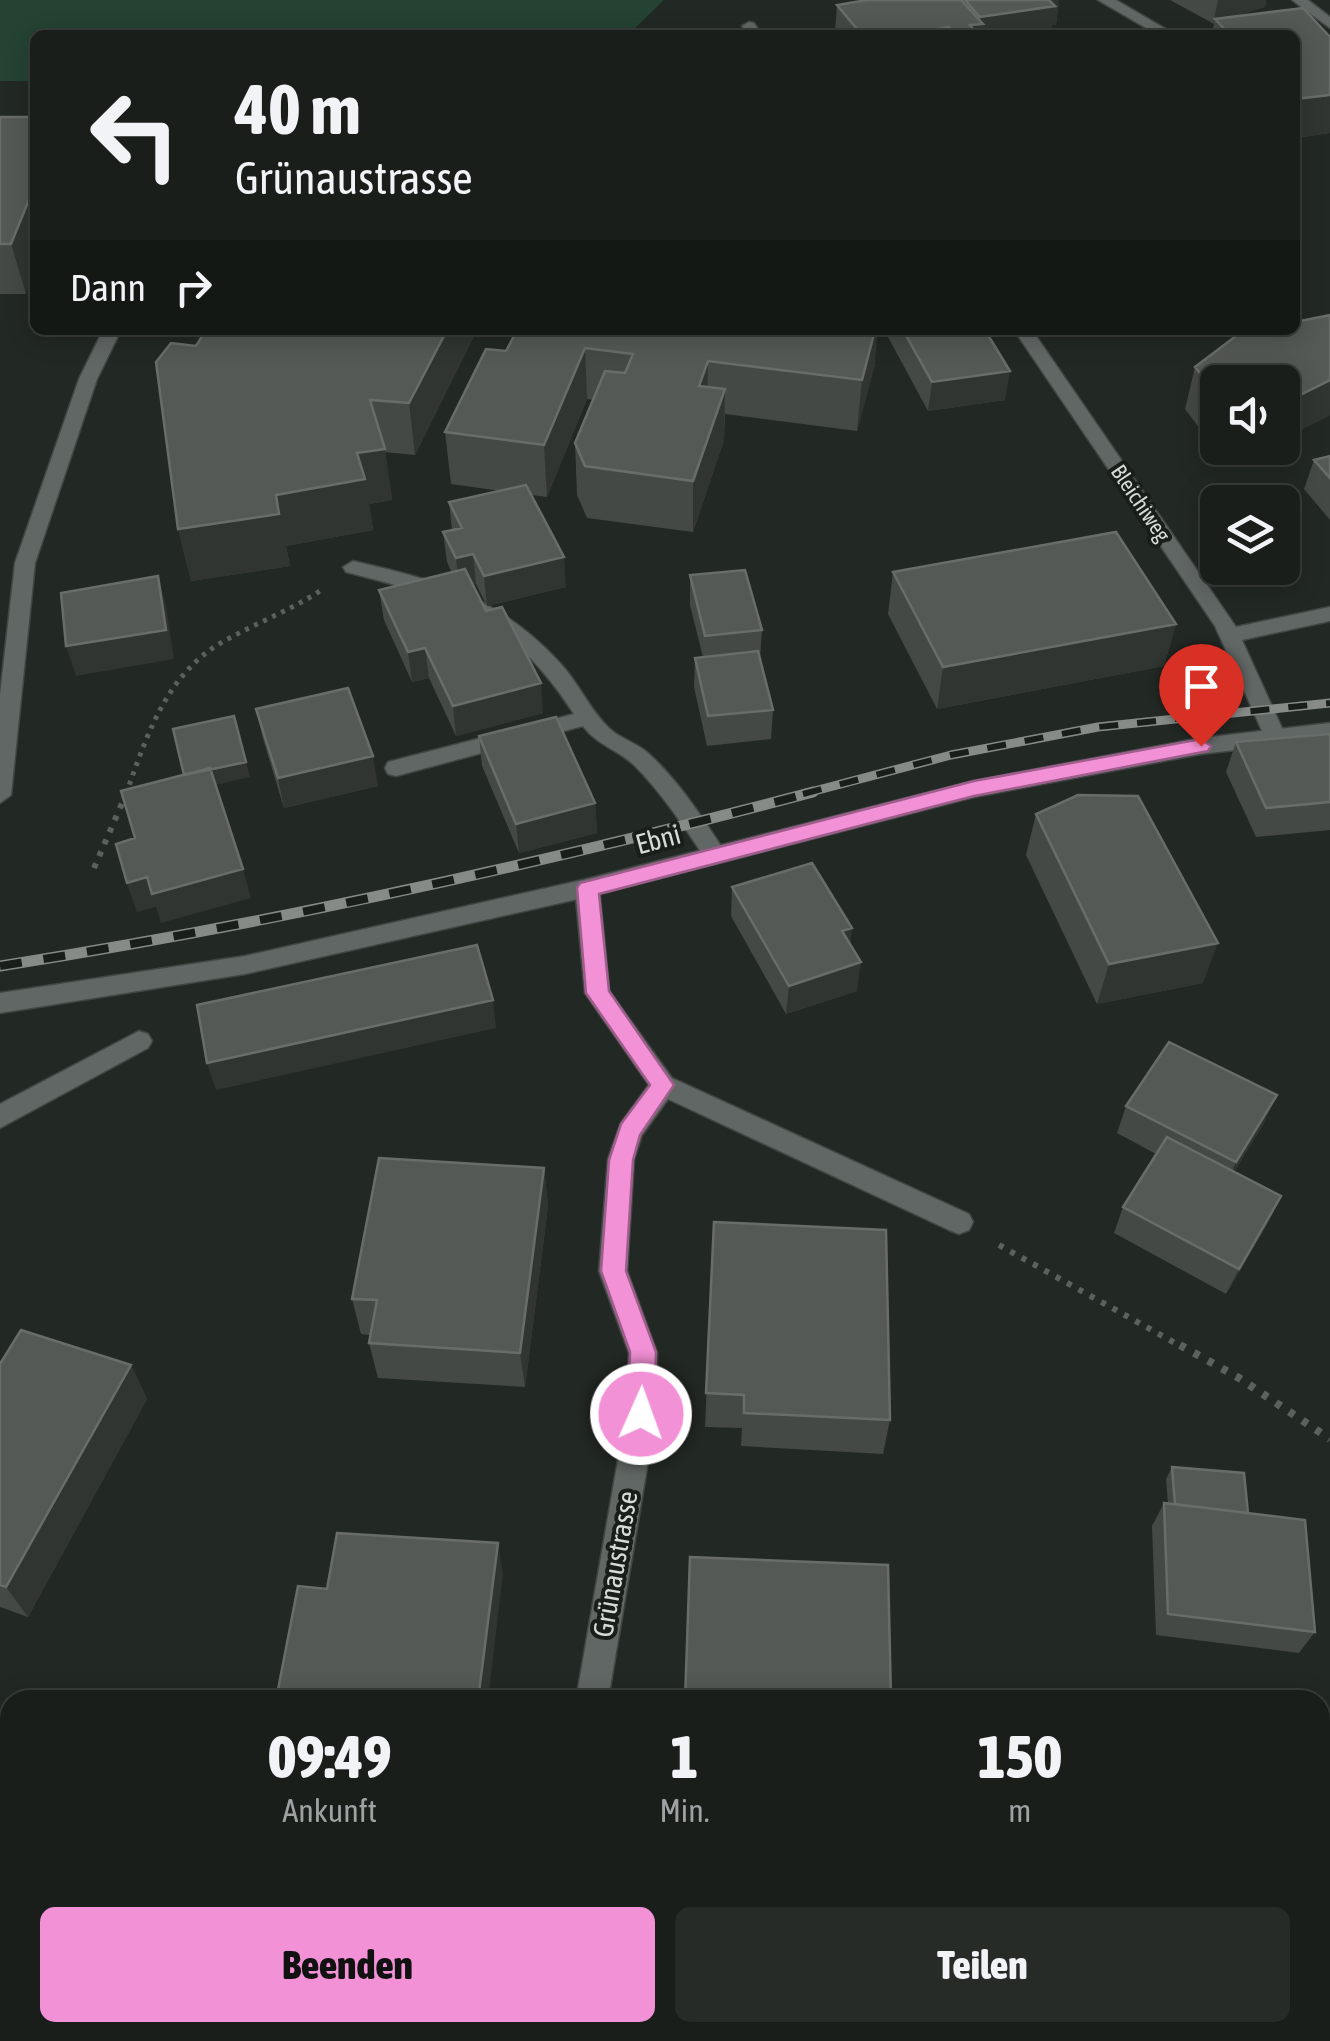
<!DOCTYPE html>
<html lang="de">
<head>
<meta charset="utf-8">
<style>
	body { margin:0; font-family:"Asap Condensed",sans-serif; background:#272b28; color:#f1f3f6; height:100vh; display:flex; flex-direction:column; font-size:38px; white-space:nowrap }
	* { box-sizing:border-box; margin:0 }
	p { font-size:32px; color:#9fa2a3 }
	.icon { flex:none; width:55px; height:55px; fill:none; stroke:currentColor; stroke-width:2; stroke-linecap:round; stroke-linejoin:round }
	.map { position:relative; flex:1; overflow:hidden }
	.panel { position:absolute; left:0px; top:1690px; width:1330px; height:352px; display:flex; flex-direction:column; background:#1a1e1b; border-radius:30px 30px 0 0; box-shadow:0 5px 25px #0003,0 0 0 2px #383c3a }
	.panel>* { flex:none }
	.banner { position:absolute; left:30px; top:30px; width:1270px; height:305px; border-radius:15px; box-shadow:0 5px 25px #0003,0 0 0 2px #383c3a; background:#1a1e1b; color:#f1f3f6; overflow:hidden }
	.buttons { position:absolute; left:1200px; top:365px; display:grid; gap:20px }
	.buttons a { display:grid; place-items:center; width:100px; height:100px; border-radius:15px; background:#1a1e1b; box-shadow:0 5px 25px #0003,0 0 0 2px #383c3a; font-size:50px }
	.pin { position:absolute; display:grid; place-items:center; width:85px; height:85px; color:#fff; margin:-102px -42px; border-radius:50% 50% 50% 0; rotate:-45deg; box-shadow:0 0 10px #0007 }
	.pin .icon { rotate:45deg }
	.me { position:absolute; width:110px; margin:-55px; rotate:2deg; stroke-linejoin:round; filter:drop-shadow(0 0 8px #0008) }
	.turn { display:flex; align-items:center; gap:35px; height:210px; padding:0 40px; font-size:45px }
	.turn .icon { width:130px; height:130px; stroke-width:2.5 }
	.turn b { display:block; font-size:70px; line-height:85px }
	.then { display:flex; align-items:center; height:95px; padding:0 40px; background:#0003; gap:20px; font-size:38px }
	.eta { display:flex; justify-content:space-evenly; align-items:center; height:170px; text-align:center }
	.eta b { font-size:60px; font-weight:800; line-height:70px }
	.primary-button { display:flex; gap:20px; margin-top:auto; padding:20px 40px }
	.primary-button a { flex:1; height:115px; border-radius:15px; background:#f391d6; color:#111; font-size:40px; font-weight:800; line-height:115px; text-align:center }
	.primary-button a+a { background:#272b28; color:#f1f3f6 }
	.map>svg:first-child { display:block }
</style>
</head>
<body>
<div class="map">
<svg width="1330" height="2041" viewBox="0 0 1330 2041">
	<rect width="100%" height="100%" fill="#222824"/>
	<path fill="#244332" d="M0,0h664l-36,35h-593v46h-35z"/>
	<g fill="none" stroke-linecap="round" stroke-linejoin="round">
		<g stroke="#414543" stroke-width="3">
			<path id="service" d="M353,561c86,20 145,35 207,102 19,20 30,48 50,66 11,10 27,14 38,24 30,27 53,63 75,96l4,6 -4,6h-16c-22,-33 -45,-68 -73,-96 -16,-15 -37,-20 -51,-39l-187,50 -8,-2 -3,-6 3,-6 186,-48c-65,-99 -119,-114 -228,-142l-3,-5z"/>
		</g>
		<g stroke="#414543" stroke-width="3">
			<path id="minor" d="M1098,0h18l60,35h-18z
				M1292,0h16l22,17v11z
				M749,22l5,1 8,12h-14l-6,-9z
				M103,330h18l-24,49 -62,184 -24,232 -11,8v-108l15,-132 64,-184z
				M1014,330h18l204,297 94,-20v14l-88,19 44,97 -3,5h-16l-52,-116z
				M587,879l12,9 10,103 63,87 297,136 4,8 -4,8 -10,4 -10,-4 -281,-131 -26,36 -8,24 -7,112 30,82 -1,61 -48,286h-32l50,-286 3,-61 -30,-82 9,-112 13,-36 28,-38 -64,-92 -10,-105z
				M139,1031l9,3 4,7 -4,7 -148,80v-24z"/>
		</g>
		<g stroke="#414543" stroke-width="3">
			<path id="secondary" d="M1330,723v16l-129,15 -227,43 -387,100 -342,77 -245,39v-20l245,-37 342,-77 387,-98 227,-43z"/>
		</g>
		<path stroke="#5c615e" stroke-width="5" stroke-dasharray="4 6" stroke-linecap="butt" d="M126,794c20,-56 39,-117 93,-150 34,-20 71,-33 104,-55"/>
		<path stroke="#5c615e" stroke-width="6" stroke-dasharray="5 8" stroke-linecap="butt" d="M94,868l33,-76
			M999,1245l185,103"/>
		<path stroke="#5c615e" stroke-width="8" stroke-dasharray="6 10" stroke-linecap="butt" d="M1180,1345l59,33 91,61"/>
		<use href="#service" fill="#616764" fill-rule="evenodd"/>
		<use href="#minor" fill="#616764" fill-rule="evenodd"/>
		<use href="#secondary" fill="#616764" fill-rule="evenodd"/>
		<g stroke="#868b88" stroke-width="9">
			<path id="rail-far1" d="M803,794l148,-39 147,-28 232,-24"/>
		</g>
		<g stroke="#868b88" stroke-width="11">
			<path id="rail" d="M0,966c274,-43 545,-103 813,-174"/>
		</g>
		<use href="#rail-far1" stroke="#191e1b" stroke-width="6" stroke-dasharray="19" stroke-linecap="butt"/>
		<use href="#rail" stroke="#191e1b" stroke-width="8" stroke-dasharray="22" stroke-linecap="butt"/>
	</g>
	<path fill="#444946" d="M867,0h192l-3,25h-4l-1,9 -214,1 -2,-3 2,-27z
		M1170,0h96l-1,7 -29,9 67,-8 27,29v96l-35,5v-103h-84l3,-11z
		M0,117l26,177h-26z
		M1330,315v100l-43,22 -69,-55v66h14l-16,2 -31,-41 10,-42z
		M477,330l-62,125 -30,-3 7,48 -23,4 4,26 -87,16 4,20 -99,15 -13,-52 18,-183z
		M517,330l358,34 -18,67 -132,-17 -1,26 -31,92 -106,-14 -10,-23 -2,-52 18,-43 -6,-1 -40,98 -16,-2 35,92 -79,19 -11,-22h-4l71,129 -87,23 -27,-58 -17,4 -28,-62 -5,-30 73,-17 -5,-11 -4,-30 9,-2 -3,-28 52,-11 -50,-7 -6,-52 61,-81z
		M888,330h97l20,70 -77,11 -40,-74z
		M1330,456v64l-26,-31 10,-29z
		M893,572l283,52 -12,42 -227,43 -49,-95z
		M690,575l72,55 -2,29 13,51 -2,29 -64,7 -13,-59 1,-29 8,-1 -13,-52z
		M256,709l122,77 -94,22 -21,-69z
		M1330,734v96l-74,7 -30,-65 10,-30z
		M479,736l116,67 2,30 -78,20 -37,-87z
		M1036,814l167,169 -106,21 -71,-149z
		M732,887l118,58 7,46 -71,23 -55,-98z
		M1126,1106l138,17 -30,49 47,24 -13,27 -42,71 -112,-61 9,-26 33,-53 -39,-21z
		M544,1168l4,38 -23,181 -147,-9 -9,-35 2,-8 -10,-1 -9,-35z
		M714,1222l176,198 -7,34 -142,-8 1,-18 -37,-1z
		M0,1364l131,1 16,34 -119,218 -28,-10z
		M1172,1467l76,46 67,119 -16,21 -143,-18 -4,-109 12,-23 4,1 -2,-25z
		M1320,1728l10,121v49l-10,9z
		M1202,2032h118l10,9h-128z"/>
	<path fill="#303532" d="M1048,0h11l-3,25h-4l-1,9 -98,1v-3l17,-7 9,-1 1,-7z
		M1218,0h48l-1,7 -47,15 -3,-3 -2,5z
		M949,27l-1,8h-31l1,-3z
		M1330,95v38l-35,5v-39z
		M35,185v85l-9,24 -15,-50z
		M1295,226h5l-5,17z
		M447,330h30l-62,125 -6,-52z
		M875,330h3l-3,34 -18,67 5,-51z
		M585,348l2,51 -40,98 -3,-52z
		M708,361l-1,51 -8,-26z
		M1010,371l-5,29 -77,11 4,-29z
		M1330,380v35l-43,22 -5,1v-40z
		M725,389l-1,51 -31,92v-51z
		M385,449l7,51 -23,4 4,26 -87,16 4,20 -99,15 -13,-52 98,-34 81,-42z
		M473,554l3,30 -17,4 -3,-30z
		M564,557l2,30 -79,19 -3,-30z
		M158,576l8,30 8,53 -98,17 -10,-30z
		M1176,624l-12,42 -227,43 6,-42z
		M425,648l4,30 -17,4 -4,-30z
		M541,683l2,30 -87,23 -3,-30z
		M373,756l5,30 -94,22 -6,-30z
		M246,762l4,15 -61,14 -5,-15z
		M595,803l2,30 -78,20 -3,-29z
		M243,869l8,29 -90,25 -5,-16 -19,5 -10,-29 20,-6z
		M852,928l-3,29 -7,-26z
		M1218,943l-15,40 -106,21 12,-40z
		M861,962l-4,29 -71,23 3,-28z
		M493,1000l3,28 -280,62 -9,-27z
		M1277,1095l-13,28 -40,66 12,-27z
		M544,1168l4,38 -23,181 -5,-34z
		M1281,1196l-13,27 -42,71 13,-25z
		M131,1365l16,34 -119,218 -22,-30z
		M498,1543l5,31 -15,126h-10z
		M44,2032h28l-3,9h-27z"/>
	<path fill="#545956" stroke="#686d6a" stroke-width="2.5" d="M867,0h94l22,24 -13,1 3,4 -20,3 -4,-5 -31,5 2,3h-58l-25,-30z
		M965,0h84l6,6 -75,11z
		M1303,8l27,29v58l-35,4v-64h-65l-15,-16z
		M699,32l1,3h-72z
		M0,117h35v68l-24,59h-11z
		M1330,315v65l-30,15 -18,3v-16h-64v14l-23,-29 45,-34 15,-3h40v-8z
		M206,330h241l-38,73 -39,-3 15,49 -28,4 8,26 -89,16 3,19 -101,15 -22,-167 15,-19 25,3z
		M517,330h30l32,4 2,-4h294l-13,50 -154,-19 -9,25 26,3 -32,92 -108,-15 -10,-23 30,-72 20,2 8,-19 -48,-6 -41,97 -99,-13 41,-83 20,2z
		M903,330h82l25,41 -78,11z
		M1330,456v22l-16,-18z
		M526,485l38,72 -80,19 -11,-22 -17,4 -13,-26 19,-4 -13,-26z
		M1116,532l60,92 -233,43 -50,-95z
		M465,569l21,42 16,-4 39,76 -88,23 -28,-58 -17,4 -29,-62z
		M745,570l17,60 -57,6 -15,-61z
		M158,576l8,54 -100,16 -5,-53z
		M758,651l15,59 -65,6 -13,-58z
		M348,688l25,68 -95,22 -22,-69z
		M234,716l12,46 -62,13 -11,-46z
		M556,717l39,86 -79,21 -37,-88z
		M1330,734v68l-64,6 -30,-66z
		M210,768l33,101 -91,25 -5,-17 -20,6 -11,-39 19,-6 -14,-47z
		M1078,795l60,1 80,147 -109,21 -73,-150z
		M812,863l40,65 -10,3 19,31 -72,24 -57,-99z
		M477,945l16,55 -286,63 -10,-58z
		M1169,1042l108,53 -41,67 -110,-56z
		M1167,1137l114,59 -42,73 -116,-62z
		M379,1158l165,10 -24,185 -151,-10 8,-43 -25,-1z
		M714,1222l172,8 4,190 -146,-7v-18l-38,-2z
		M21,1330l110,35 -125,222 -6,-2v-221z
		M1172,1467l72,6 4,40 -73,-9z
		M1164,1503l141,17 10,112 -147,-18z
		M337,1533l161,10 -20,157h-202l22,-114 29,3z
		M690,1557l198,8 3,135h-206z
		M1167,1694l48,6h-48z
		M1320,1728l10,121v45l-10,-1z
		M0,1886l10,1v145h34l-2,9h-42z
		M1320,2006l10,1v34h-112l-1,-9h103z
		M591,2032h193l7,9h-209z"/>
	<path fill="#f391d6" stroke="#9e5e8b" stroke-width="2.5" d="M1201,739l10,7 -3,5 -234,45 -375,98 10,97 65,94 -34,50 -7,25 -7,111 30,81 -2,62 -4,9 -9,3 -10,-3 -3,-9 2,-62 -29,-81 8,-111 12,-36 29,-39 -64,-92 -9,-105 3,-5 394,-102z"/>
	<g text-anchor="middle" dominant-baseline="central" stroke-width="8" stroke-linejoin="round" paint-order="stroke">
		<g font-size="22" fill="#d6dad8" stroke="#191e1b">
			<text transform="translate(1141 503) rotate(56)">Bleichiweg</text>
		</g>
		<g font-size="28" fill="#d6dad8" stroke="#191e1b">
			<text transform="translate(658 839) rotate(-15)">Ebni</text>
			<text transform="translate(615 1564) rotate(-80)">Grünaustrasse</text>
		</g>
	</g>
</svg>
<div class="buttons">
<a><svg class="icon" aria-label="sound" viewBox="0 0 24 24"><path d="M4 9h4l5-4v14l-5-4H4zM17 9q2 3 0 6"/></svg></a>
<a><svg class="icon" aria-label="layers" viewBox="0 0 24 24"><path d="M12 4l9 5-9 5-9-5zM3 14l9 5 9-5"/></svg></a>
</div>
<div class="pin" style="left:1201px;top:746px;background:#d93025"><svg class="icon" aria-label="arrive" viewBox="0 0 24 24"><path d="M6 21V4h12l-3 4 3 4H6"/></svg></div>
<svg class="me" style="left:641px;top:1414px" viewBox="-20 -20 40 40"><circle r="17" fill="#f391d6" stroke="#fff" stroke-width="3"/><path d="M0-11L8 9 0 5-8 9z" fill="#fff"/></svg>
<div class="banner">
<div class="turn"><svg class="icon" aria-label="left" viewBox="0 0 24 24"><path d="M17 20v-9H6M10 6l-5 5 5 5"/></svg><div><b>40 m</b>Grünaustrasse</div></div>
<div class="then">Dann<svg class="icon" aria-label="right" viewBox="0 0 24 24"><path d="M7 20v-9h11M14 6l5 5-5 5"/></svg></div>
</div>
<section class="panel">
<div class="eta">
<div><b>09:49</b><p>Ankunft</p></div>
<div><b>1</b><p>Min.</p></div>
<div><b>150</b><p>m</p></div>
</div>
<div class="primary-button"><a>Beenden</a><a>Teilen</a></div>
</section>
</div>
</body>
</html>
